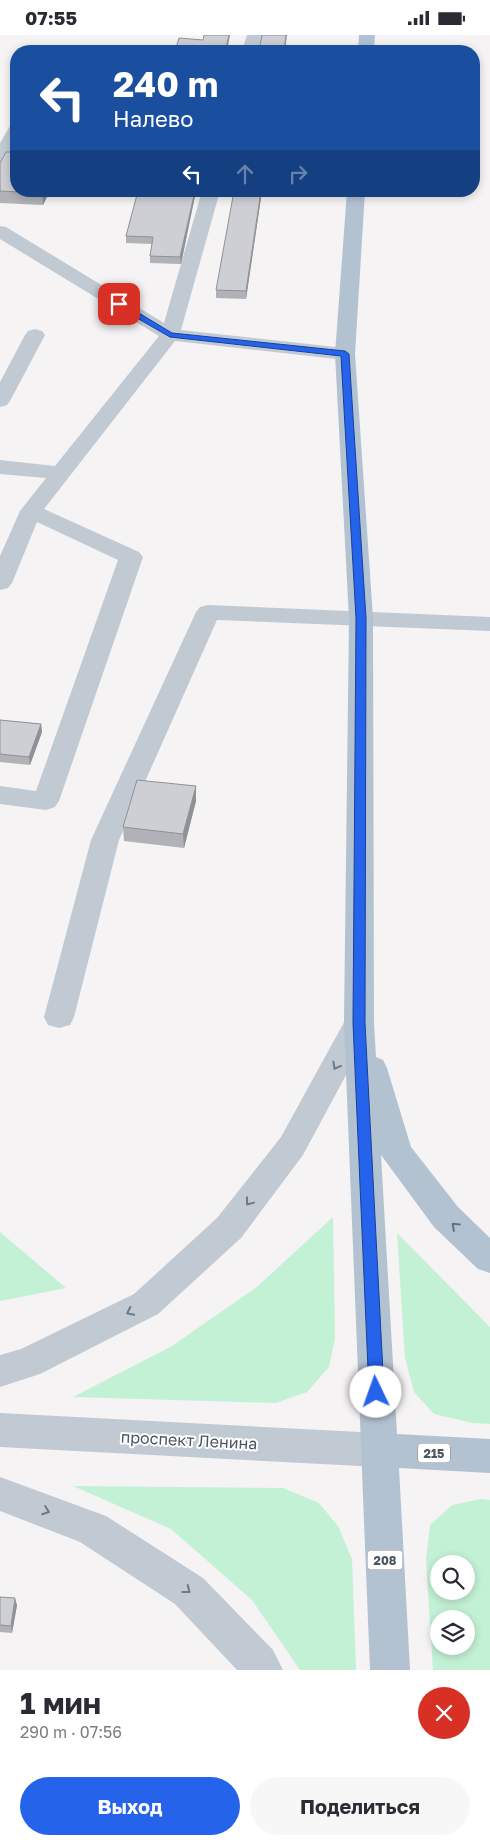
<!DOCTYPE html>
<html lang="ru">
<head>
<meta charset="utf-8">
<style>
	body { margin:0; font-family:"Golos Text",sans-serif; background:#f7f7f7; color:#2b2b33; height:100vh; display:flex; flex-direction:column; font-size:19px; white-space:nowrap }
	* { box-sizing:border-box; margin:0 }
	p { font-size:16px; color:#7c7c81 }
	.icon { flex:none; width:28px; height:28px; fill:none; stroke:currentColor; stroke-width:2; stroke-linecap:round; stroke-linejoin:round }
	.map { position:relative; height:1635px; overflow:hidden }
	.sheet { display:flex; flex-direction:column; background:#fff; flex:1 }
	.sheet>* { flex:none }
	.guide { position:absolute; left:10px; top:10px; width:470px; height:152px; border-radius:20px; box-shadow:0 2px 8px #0003; background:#1a4fa0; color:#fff; overflow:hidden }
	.buttons { position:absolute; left:430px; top:1520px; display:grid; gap:10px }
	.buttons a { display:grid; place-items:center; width:45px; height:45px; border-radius:50%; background:#fff; box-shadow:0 2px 8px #0003; font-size:25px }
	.pin { position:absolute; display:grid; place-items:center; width:42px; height:42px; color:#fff; margin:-21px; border-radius:10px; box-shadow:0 2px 8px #0006 }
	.me { position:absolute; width:55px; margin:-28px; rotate:357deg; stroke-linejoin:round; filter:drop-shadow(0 0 4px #0008) }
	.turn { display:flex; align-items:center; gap:18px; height:105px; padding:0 20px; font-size:22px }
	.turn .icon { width:65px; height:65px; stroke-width:2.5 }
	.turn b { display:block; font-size:35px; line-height:42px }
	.lanes { display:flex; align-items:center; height:48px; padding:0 20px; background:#0003; justify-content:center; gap:25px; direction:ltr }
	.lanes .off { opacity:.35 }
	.round { display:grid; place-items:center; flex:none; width:52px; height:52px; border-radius:26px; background:#f7f7f7 }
	.summary { display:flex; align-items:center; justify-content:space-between; height:85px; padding:0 20px }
	h1 { font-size:30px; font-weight:700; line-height:38px }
	.button { display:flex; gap:10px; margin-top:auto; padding:10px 20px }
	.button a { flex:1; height:58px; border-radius:30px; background:#2563eb; color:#fff; font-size:20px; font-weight:700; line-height:58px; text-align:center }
	.button a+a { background:#f7f7f7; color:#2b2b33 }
	.status { display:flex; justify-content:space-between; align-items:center; height:35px; padding:0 25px; background:#fff; direction:ltr }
	.status svg { height:14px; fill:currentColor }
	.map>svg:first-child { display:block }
</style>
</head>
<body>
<div class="status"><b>07:55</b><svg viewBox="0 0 49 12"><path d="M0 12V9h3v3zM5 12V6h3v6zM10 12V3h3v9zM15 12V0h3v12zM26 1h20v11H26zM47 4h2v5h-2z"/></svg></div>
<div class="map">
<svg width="490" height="1635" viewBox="0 0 490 1635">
	<rect width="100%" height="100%" fill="#f5f3f3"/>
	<path fill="#c3f1d5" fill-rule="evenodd" d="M333,1182l2,121 -6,29 -22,25 -31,11 -203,-6 99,-51 86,-60z
		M0,1197l66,56 -66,13z
		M397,1198l93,94v97l-18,-1 -38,-9 -20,-22 -9,-34z
		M73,1451l210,2 36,15 19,23 14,33 4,111h-56l-48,-70 -81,-71z
		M480,1464l10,1v170h-57l-7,-110 4,-35 22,-20zM439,1529h27v27h-27zM439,1584h27v27h-27z"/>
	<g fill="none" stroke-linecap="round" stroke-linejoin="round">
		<path fill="#c1cad2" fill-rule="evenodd" d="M247,0h16l-5,16h-16z
			M16,90v19l-10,18 -6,1v-20l10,-17z
			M202,156h18l-39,139 164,18 7,2 3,4 -3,4 -7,2 -170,-19 -131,168 95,43 4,5 -84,244 -4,6 -9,3 -46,-6v-18l36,5 82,-231 -81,-38 -25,61 -4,5 -8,2v-34l20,-45 26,-33 -46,-4v-14l55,6 104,-130 -159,-97v-13l6,1 158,96z
			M35,294l7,2 3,4 -35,66 -3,4 -7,2v-25l25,-47 3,-4z
			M208,570l282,12v14l-273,-11 -98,220 -45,177 -4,8 -11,3 -11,-3 -4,-8 47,-177 105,-228 4,-5z
			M359,977l11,3 4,8 -71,132 -62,83 -83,76 -118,60 -40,13v-32l21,-6 113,-55 83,-76 64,-81 67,-122z
			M0,1378l379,20 13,5 5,12 -5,12 -13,5 -379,-20z
			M0,1442l106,39 97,62 70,72 10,20h-46l-62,-66 -95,-62 -80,-31z"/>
		<path fill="#b3c2d1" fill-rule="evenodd" d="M359,0h16l-1,16h-16z
			M347,156h18l-10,163 18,264 1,405 2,34 7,3 4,8 24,79 47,60 32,31v35l-12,-4 -44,-42 -53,-72 16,279 93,5v34l-91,-5 11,202h-40l-26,-647 5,-405 -14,-264z"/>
	</g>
	<path fill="#b0b2b7" d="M0,128l50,28 -7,14 -43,-2z
		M138,156h58l-15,73 -31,-1v-7l2,-12 -26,-1v-7z
		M262,156l-16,108 -30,-1v-8z
		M0,685l41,4 1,8 -12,33 -30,-3z
		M196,751v15l-12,47 -60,-7 -1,-14z
		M0,1562l17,8 -5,28 -12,-1z"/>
	<path fill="#909195" d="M229,0h1l-3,16h-2z
		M286,0h1l-2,16h-1z
		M43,156h7l-7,14 -1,-12z
		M195,156h1l-15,73 -1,-7z
		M261,156h1l-16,108v-8z
		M41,689l1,8 -12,33 -1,-8z
		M196,751v15l-12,47 -1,-14z
		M15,1563l2,7 -5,28 -1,-7z"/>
	<path fill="#cdcfd5" stroke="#909195" d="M204,0h25l-4,16h-50l4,-13 24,2z
		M262,0h24l-2,16h-25z
		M6,117h10v39h27l-1,2 -42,-2v-28z
		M138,156h57l-15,66 -30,-1 3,-19 -27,-1z
		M234,156h27l-15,100 -30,-1z
		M0,685l41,4 -12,33 -29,-3z
		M137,745l59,6 -13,48 -60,-7z
		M0,1562l15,1 -4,28 -11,-1z"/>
	<defs><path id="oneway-chevron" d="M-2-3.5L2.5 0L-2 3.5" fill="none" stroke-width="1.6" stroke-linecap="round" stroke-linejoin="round" transform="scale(1.25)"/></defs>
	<g stroke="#6e7983">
		<use href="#oneway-chevron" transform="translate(336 1031) rotate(119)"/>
		<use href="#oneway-chevron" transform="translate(249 1167) rotate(127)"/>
		<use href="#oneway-chevron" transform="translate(130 1277) rotate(154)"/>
		<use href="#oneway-chevron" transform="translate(46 1476) rotate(20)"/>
		<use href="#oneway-chevron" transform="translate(187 1555) rotate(38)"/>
	</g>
	<use stroke="#64717d" href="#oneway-chevron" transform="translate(455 1191) rotate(-137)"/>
	<path fill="#2563eb" stroke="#184099" d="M119,266l53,32 173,18 4,3 17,264 -1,405 19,369 -3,5 -5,1 -5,-1 -2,-5 -16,-369 3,-405 -15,-262 -171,-19 -54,-31v-4z"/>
	<g text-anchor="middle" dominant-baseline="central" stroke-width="4" stroke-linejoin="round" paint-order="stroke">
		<g fill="#fff" stroke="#808990" stroke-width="1">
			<rect x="418" y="1408.5" width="32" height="19" rx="4"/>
			<rect x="367.5" y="1515.5" width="35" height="19" rx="4"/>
		</g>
		<g font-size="12" font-weight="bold" fill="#4a5661">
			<text x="434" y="1418">215</text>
			<text x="385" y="1525">208</text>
		</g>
		<g font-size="16" fill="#4a5661" stroke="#fff">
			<text transform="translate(189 1405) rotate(3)">проспект Ленина</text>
		</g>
	</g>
</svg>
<div class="buttons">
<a><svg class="icon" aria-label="search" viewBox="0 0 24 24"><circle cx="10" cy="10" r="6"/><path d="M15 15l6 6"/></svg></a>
<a><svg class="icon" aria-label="layers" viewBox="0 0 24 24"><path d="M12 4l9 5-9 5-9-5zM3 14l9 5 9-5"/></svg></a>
</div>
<div class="pin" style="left:119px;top:269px;background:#d93025"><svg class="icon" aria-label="arrive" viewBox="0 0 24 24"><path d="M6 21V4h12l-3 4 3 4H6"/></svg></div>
<svg class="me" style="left:376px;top:1357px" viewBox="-20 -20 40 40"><circle r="19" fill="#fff"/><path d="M0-13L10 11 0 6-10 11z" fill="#2563eb"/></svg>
<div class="guide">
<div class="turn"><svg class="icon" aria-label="left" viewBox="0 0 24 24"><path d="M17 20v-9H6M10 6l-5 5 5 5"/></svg><div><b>240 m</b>Налево</div></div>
<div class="lanes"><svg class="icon" aria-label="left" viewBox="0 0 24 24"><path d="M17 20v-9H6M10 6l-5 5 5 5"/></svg><svg class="icon off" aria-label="ahead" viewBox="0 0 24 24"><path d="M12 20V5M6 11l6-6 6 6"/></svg><svg class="icon off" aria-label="right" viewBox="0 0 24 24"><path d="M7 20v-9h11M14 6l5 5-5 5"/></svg></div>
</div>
</div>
<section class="sheet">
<div class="summary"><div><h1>1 мин</h1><p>290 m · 07:56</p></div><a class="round" style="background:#d93025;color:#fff"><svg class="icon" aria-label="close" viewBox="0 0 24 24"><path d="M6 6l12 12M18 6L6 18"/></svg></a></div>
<div class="button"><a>Выход</a><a>Поделиться</a></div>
</section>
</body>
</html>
